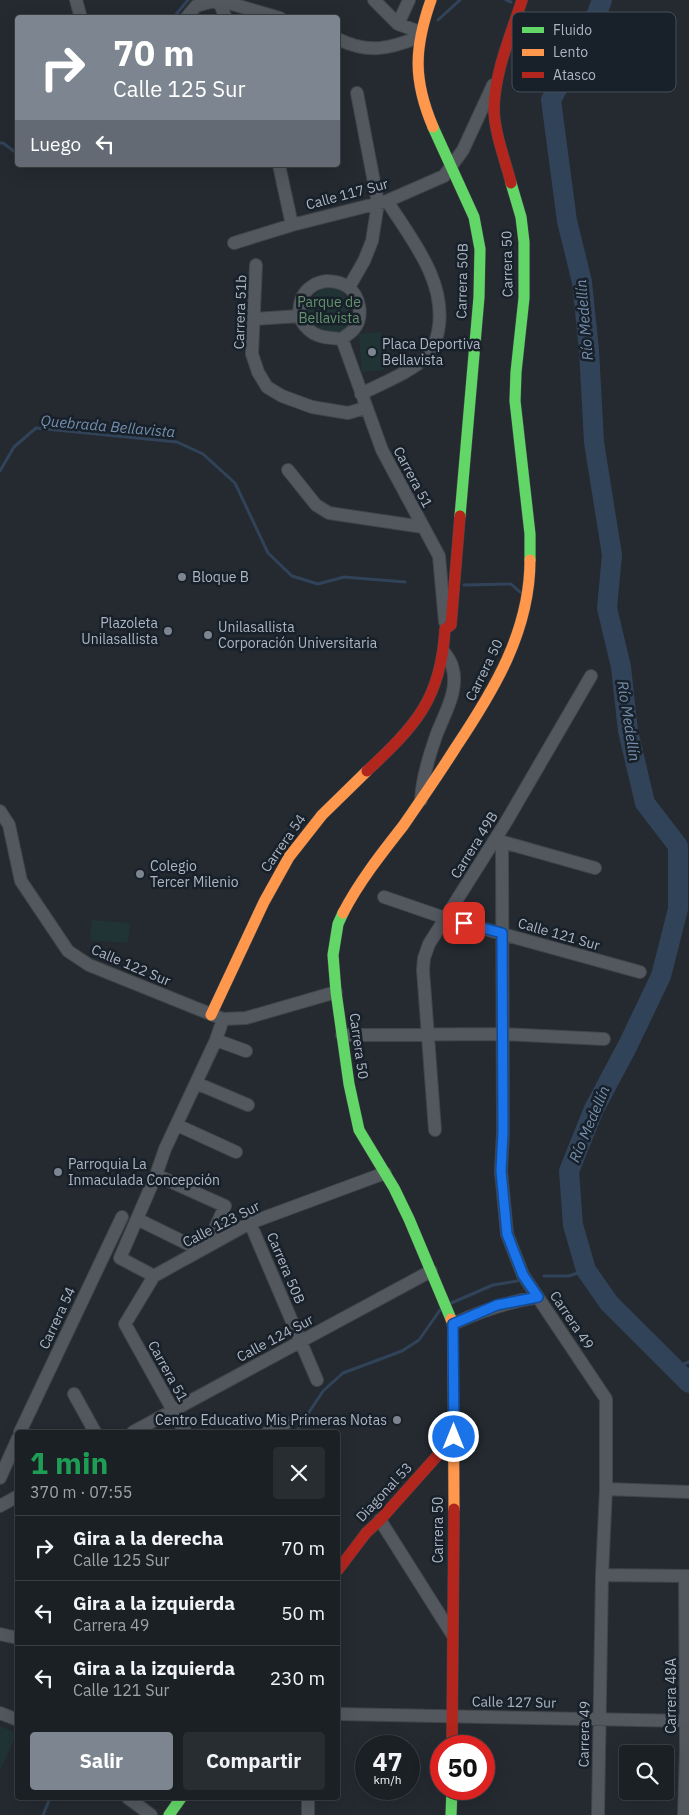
<!DOCTYPE html>
<html lang="es">
<head>
<meta charset="utf-8">
<style>
	body { margin:0; font-family:"IBM Plex Sans",sans-serif; background:#282d31; color:#f1f3f6; height:100vh; display:flex; flex-direction:column; font-size:19px; white-space:nowrap }
	* { box-sizing:border-box; margin:0 }
	p { font-size:16px; color:#a0a3a6 }
	.icon { flex:none; width:28px; height:28px; fill:none; stroke:currentColor; stroke-width:2; stroke-linecap:round; stroke-linejoin:round }
	.map { position:relative; flex:1; overflow:hidden }
	.panel { position:absolute; left:15px; top:1430px; width:325px; height:370px; display:flex; flex-direction:column; background:#1b2024; border-radius:5px; box-shadow:0 5px 20px #0002,0 0 0 1px #393e41 }
	.panel>* { flex:none }
	.banner { position:absolute; left:15px; top:15px; width:325px; height:152px; border-radius:5px; box-shadow:0 5px 20px #0002,0 0 0 1px #393e41; background:#7c8590; color:#fff; overflow:hidden }
	.tools { position:absolute; left:619px; top:1745px; display:grid; gap:10px }
	.tools a { display:grid; place-items:center; width:55px; height:55px; border-radius:5px; background:#1b2024; box-shadow:0 5px 20px #0002,0 0 0 1px #393e41; font-size:25px }
	.speed { position:absolute; left:355px; top:1735px; display:flex; gap:10px; font-size:25px; font-weight:700; text-align:center }
	.speed>* { display:grid; place-content:center; width:65px; height:65px; border-radius:50%; background:#1b2024; box-shadow:0 5px 20px #0002,0 0 0 1px #393e41; line-height:1 }
	.speed small { font-size:12px; font-weight:400 }
	.speed .limit { border:8px solid #d22; background:#fff; color:#111 }
	.pin { position:absolute; display:grid; place-items:center; width:42px; height:42px; color:#fff; margin:-21px; border-radius:10px; box-shadow:0 2px 8px #0006 }
	.me { position:absolute; width:55px; margin:-28px; rotate:0deg; stroke-linejoin:round; filter:drop-shadow(0 0 4px #0008) }
	.turn { display:flex; align-items:center; gap:18px; height:105px; padding:0 15px; font-size:22px }
	.turn .icon { width:65px; height:65px; stroke-width:2.5 }
	.turn b { display:block; font-size:35px; line-height:42px }
	.then { display:flex; align-items:center; height:48px; padding:0 15px; background:#0003; gap:10px; font-size:19px }
	.round { display:grid; place-items:center; flex:none; width:52px; height:52px; border-radius:5px; background:#282d31 }
	.head { display:flex; align-items:center; justify-content:space-between; height:85px; padding:0 15px }
	h1 { font-size:30px; font-weight:700; line-height:38px; color:#1e9e55 }
	.button { display:flex; gap:10px; margin-top:auto; padding:10px 15px }
	.button a { flex:1; height:58px; border-radius:5px; background:#7c8590; color:#fff; font-size:20px; font-weight:700; line-height:58px; text-align:center }
	.button a+a { background:#282d31; color:#f1f3f6 }
	ul { padding:0; list-style:none }
	li { display:flex; align-items:center; gap:15px; height:65px; padding:0 15px; border-top:1px solid #393e41 }
	li div { flex:1 }
	li b { display:block; font-size:19px }
	li em { font-style:normal }
	.map>svg:first-child { display:block }
</style>
</head>
<body>
<div class="map">
<svg width="689" height="1815" viewBox="0 0 689 1815">
	<rect width="100%" height="100%" fill="#242a30"/>
	<path fill="#213435" d="M330,287c17,4 22,17 19,34 -1,3 -2,9 -4,11 -9,8 -33,-8 -40,-14 -1,-16 10,-27 25,-31z
		M381,332l3,38 -22,2 -3,-38z
		M92,920l38,3 -2,20 -38,-3z
		M0,1726l17,7 -17,38z"/>
	<g fill="none" stroke-linecap="round" stroke-linejoin="round">
		<path stroke="#314359" stroke-width="3" d="M506,0l5,2
			M173,18l15,-18
			M438,20l22,-20
			M0,143h3l12,9 3,-7
			M0,471l14,-24 22,-19 141,14 26,12 32,29 33,70 24,23 26,8 26,-7 61,5
			M464,585l47,-1 9,8
			M544,1276h25l17,-6
			M449,1304l44,-19 24,-4
			M674,1368l15,-6
			M296,1432l27,-41 20,-18 59,-22 17,-11 21,-30
			M43,1815l7,-17"/>
		<path stroke="#314359" stroke-width="20" d="M602,0l-9,24 -42,76 16,121 15,61 7,68 5,92 18,113 -5,53 14,59 7,64 17,72 33,43v63l-17,67 -33,69 -34,64 -25,62 4,54 13,45 23,33 80,80"/>
		<g stroke="#404549" stroke-width="14">
			<path id="street" d="M76,0l5,18
				M218,0l8,18
				M374,0l24,24 22,8
				M186,18l10,-12 22,-6 62,18
				M398,24l11,-24
				M338,39c30,15 51,10 81,-2
				M279,165l13,60
				M234,243l58,-18 95,-24 57,-25 19,-26 30,-65
				M256,265l-4,89 6,18 9,15 15,9 30,11 36,6 17,-5
				M326,281c8,0 15,1 22,6 12,9 16,30 6,42 -3,4 -9,7 -12,10 -12,-1 -25,-1 -34,-10 -14,-12 -10,-35 6,-44 3,-2 8,-3 12,-4z
				M349,287l15,-26 8,-20 6,-38 -21,-110
				M254,319l45,-3
				M342,339l40,111 57,106 6,66
				M361,394c21,-11 49,-21 66,-38 6,-7 9,-15 11,-24 10,-49 -26,-92 -51,-131
				M288,470l28,35 13,8 94,14
				M421,800c1,-22 8,-44 15,-64 8,-22 24,-46 16,-70 -1,-5 -5,-10 -8,-14
				M0,811l9,14 12,56 47,70 21,14 134,54 23,-1 90,-26
				M496,840l99,28
				M502,842l1,290 -2,39 6,63 16,41 83,124v90l-4,86 -4,240
				M384,897l61,21 195,54
				M342,1035l161,-1 101,5
				M216,1040l30,11
				M196,1083l52,22
				M177,1125l59,27
				M435,1130l-12,-160 1,-12 5,-14 77,-122 85,-146
				M156,1175l69,31 -18,40
				M137,1219l63,31
				M250,1223l67,157
				M154,1276l-34,-18 36,-83 9,-26 51,-109 7,-21
				M453,1324c28,-13 54,-22 85,-27
				M74,1394l21,38
				M20,1432l102,-215
				M133,1432l298,-161
				M185,1432l-60,-108 29,-48 96,-53 135,-50
				M268,1432l18,-9
				M0,1478l18,-40
				M606,1489l83,3
				M0,1506l18,-10
				M380,1520l72,114
				M602,1575l87,1
				M0,1634l18,4
				M0,1713l18,7
				M338,1714l351,7
				M128,1798l23,17
				M308,1815v-17
				M684,1815l2,-64 -1,-175"/>
		</g>
		<g stroke="#404549" stroke-width="12">
			<path id="fast" d="M433,127l41,90 6,32 -1,48 -19,219
				M511,183l10,34 3,25v56l-8,74 -1,29 15,133v26
				M343,913l-5,11 -5,31 3,37 13,92 10,46 35,58 15,31 42,100
				M169,1815l12,-17
				M451,1815l1,-26"/>
		</g>
		<g stroke="#404549" stroke-width="12">
			<path id="slow" d="M431,0c-17,48 -18,80 2,127
				M343,913c16,-31 38,-59 60,-87 18,-26 36,-52 53,-79 38,-57 74,-116 74,-187
				M211,1015l53,-113 25,-45 33,-42 45,-44
				M451,1319l2,5 1,185"/>
		</g>
		<g stroke="#404549" stroke-width="12">
			<path id="jam" d="M511,183c-6,-24 -17,-51 -17,-75 1,-38 17,-73 28,-108
				M367,771c49,-46 74,-72 78,-142l6,-4 9,-109
				M338,1570l28,-37 14,-13 74,-83
				M452,1746l2,-237"/>
		</g>
		<use href="#street" stroke="#53585f" stroke-width="12"/>
		<use href="#fast" stroke="#63d668" stroke-width="11"/>
		<use href="#slow" stroke="#ff974d" stroke-width="11"/>
		<use href="#jam" stroke="#b3261e" stroke-width="11"/>
	</g>
	<g fill="none" stroke-linecap="round" stroke-linejoin="round">
		<g stroke="#114b97" stroke-width="12">
			<path id="route" d="M454,1437l-1,-113 44,-19 41,-8 -15,-22 -16,-41 -6,-63 2,-39 -1,-199 -38,-10"/>
		</g>
		<use href="#route" stroke="#1a73e8" stroke-width="9"/>
	</g>
	<g fill="#7c8590" stroke="#18202a" stroke-width="2">
		<circle cx="372" cy="352" r="5"/>
		<circle cx="182" cy="577" r="5"/>
		<circle cx="168" cy="631" r="5"/>
		<circle cx="208" cy="635" r="5"/>
		<circle cx="140" cy="874" r="5"/>
		<circle cx="58" cy="1172" r="5"/>
		<circle cx="397" cy="1420" r="5"/>
	</g>
	<g text-anchor="middle" dominant-baseline="central" stroke-width="5" stroke-linejoin="round" paint-order="stroke">
		<g font-size="14" fill="#acb6c3" stroke="#18202a">
			<text transform="translate(347 194) rotate(-15)">Calle 117 Sur</text>
			<text transform="translate(507 264) rotate(-91)">Carrera 50</text>
			<text transform="translate(462 281) rotate(-89)">Carrera 50B</text>
			<text transform="translate(240 312) rotate(-88)">Carrera 51b</text>
			<text transform="translate(413 477) rotate(62)">Carrera 51</text>
			<text transform="translate(484 670) rotate(-64)">Carrera 50</text>
			<text transform="translate(283 843) rotate(-55)">Carrera 54</text>
			<text transform="translate(474 845) rotate(-58)">Carrera 49B</text>
			<text transform="translate(559 934) rotate(16)">Calle 121 Sur</text>
			<text transform="translate(131 965) rotate(23)">Calle 122 Sur</text>
			<text transform="translate(359 1046) rotate(82)">Carrera 50</text>
			<text transform="translate(221 1224) rotate(-27)">Calle 123 Sur</text>
			<text transform="translate(286 1268) rotate(67)">Carrera 50B</text>
			<text transform="translate(57 1318) rotate(-65)">Carrera 54</text>
			<text transform="translate(572 1320) rotate(56)">Carrera 49</text>
			<text transform="translate(275 1338) rotate(-28)">Calle 124 Sur</text>
			<text transform="translate(168 1371) rotate(61)">Carrera 51</text>
			<text transform="translate(384 1492) rotate(-47)">Diagonal 53</text>
			<text transform="translate(438 1530) rotate(-90)">Carrera 50</text>
			<text transform="translate(671 1696) rotate(-90)">Carrera 48A</text>
			<text transform="translate(514 1702) rotate(1)">Calle 127 Sur</text>
			<text transform="translate(584 1734) rotate(-89)">Carrera 49</text>
		</g>
		<g font-size="14" fill="#64936d" stroke="#18202a">
			<text x="329" y="302">Parque de<tspan x="329" dy="16">Bellavista</tspan></text>
		</g>
		<g font-size="14" fill="#acb6c3" stroke="#18202a" text-anchor="start">
			<text x="382" y="344">Placa Deportiva<tspan x="382" dy="16">Bellavista</tspan></text>
			<text x="192" y="577">Bloque B</text>
			<text x="158" y="623" text-anchor="end">Plazoleta<tspan x="158" dy="16">Unilasallista</tspan></text>
			<text x="218" y="627">Unilasallista<tspan x="218" dy="16">Corporación Universitaria</tspan></text>
			<text x="150" y="866">Colegio<tspan x="150" dy="16">Tercer Milenio</tspan></text>
			<text x="68" y="1164">Parroquia La<tspan x="68" dy="16">Inmaculada Concepción</tspan></text>
			<text x="387" y="1420" text-anchor="end">Centro Educativo Mis Primeras Notas</text>
		</g>
		<g font-size="15" font-style="italic" fill="#748eac" stroke="#18202a">
			<text transform="translate(584 320) rotate(-95)">Río Medellín</text>
			<text transform="translate(108 426) rotate(5)">Quebrada Bellavista</text>
			<text transform="translate(629 721) rotate(81)">Río Medellín</text>
			<text transform="translate(589 1124) rotate(-67)">Río Medellín</text>
		</g>
	</g>
	<rect x="512" y="12" width="164" height="80" rx="8" fill="#18202a" stroke="#444d58" stroke-width="1"/>
	<rect x="522" y="27" width="22" height="6" fill="#63d668"/>
	<rect x="522" y="49" width="22" height="7" fill="#ff974d"/>
	<rect x="522" y="72" width="22" height="6" fill="#b3261e"/>
	<g font-size="14" fill="#acb6c3">
		<text x="553" y="35">Fluido</text>
		<text x="553" y="57">Lento</text>
		<text x="553" y="80">Atasco</text>
	</g>
</svg>
<div class="tools">
<a><svg class="icon" aria-label="search" viewBox="0 0 24 24"><circle cx="10" cy="10" r="6"/><path d="M15 15l6 6"/></svg></a>
</div>
<div class="speed"><div>47<small>km/h</small></div><div class="limit">50</div></div>
<div class="pin" style="left:464px;top:923px;background:#d93025"><svg class="icon" aria-label="arrive" viewBox="0 0 24 24"><path d="M6 21V4h12l-3 4 3 4H6"/></svg></div>
<svg class="me" style="left:454px;top:1437px" viewBox="-20 -20 40 40"><circle r="17" fill="#1a73e8" stroke="#fff" stroke-width="3"/><path d="M0-11L8 9 0 5-8 9z" fill="#fff"/></svg>
<div class="banner">
<div class="turn"><svg class="icon" aria-label="right" viewBox="0 0 24 24"><path d="M7 20v-9h11M14 6l5 5-5 5"/></svg><div><b>70 m</b>Calle 125 Sur</div></div>
<div class="then">Luego<svg class="icon" aria-label="left" viewBox="0 0 24 24"><path d="M17 20v-9H6M10 6l-5 5 5 5"/></svg></div>
</div>
<section class="panel">
<div class="head"><div><h1>1 min</h1><p>370 m · 07:55</p></div><a class="round"><svg class="icon" aria-label="close" viewBox="0 0 24 24"><path d="M6 6l12 12M18 6L6 18"/></svg></a></div>
<ul>
<li><svg class="icon" aria-label="right" viewBox="0 0 24 24"><path d="M7 20v-9h11M14 6l5 5-5 5"/></svg><div><b>Gira a la derecha</b><p>Calle 125 Sur</p></div><em>70 m</em></li>
<li><svg class="icon" aria-label="left" viewBox="0 0 24 24"><path d="M17 20v-9H6M10 6l-5 5 5 5"/></svg><div><b>Gira a la izquierda</b><p>Carrera 49</p></div><em>50 m</em></li>
<li><svg class="icon" aria-label="left" viewBox="0 0 24 24"><path d="M17 20v-9H6M10 6l-5 5 5 5"/></svg><div><b>Gira a la izquierda</b><p>Calle 121 Sur</p></div><em>230 m</em></li>
</ul>
<div class="button"><a>Salir</a><a>Compartir</a></div>
</section>
</div>
</body>
</html>
